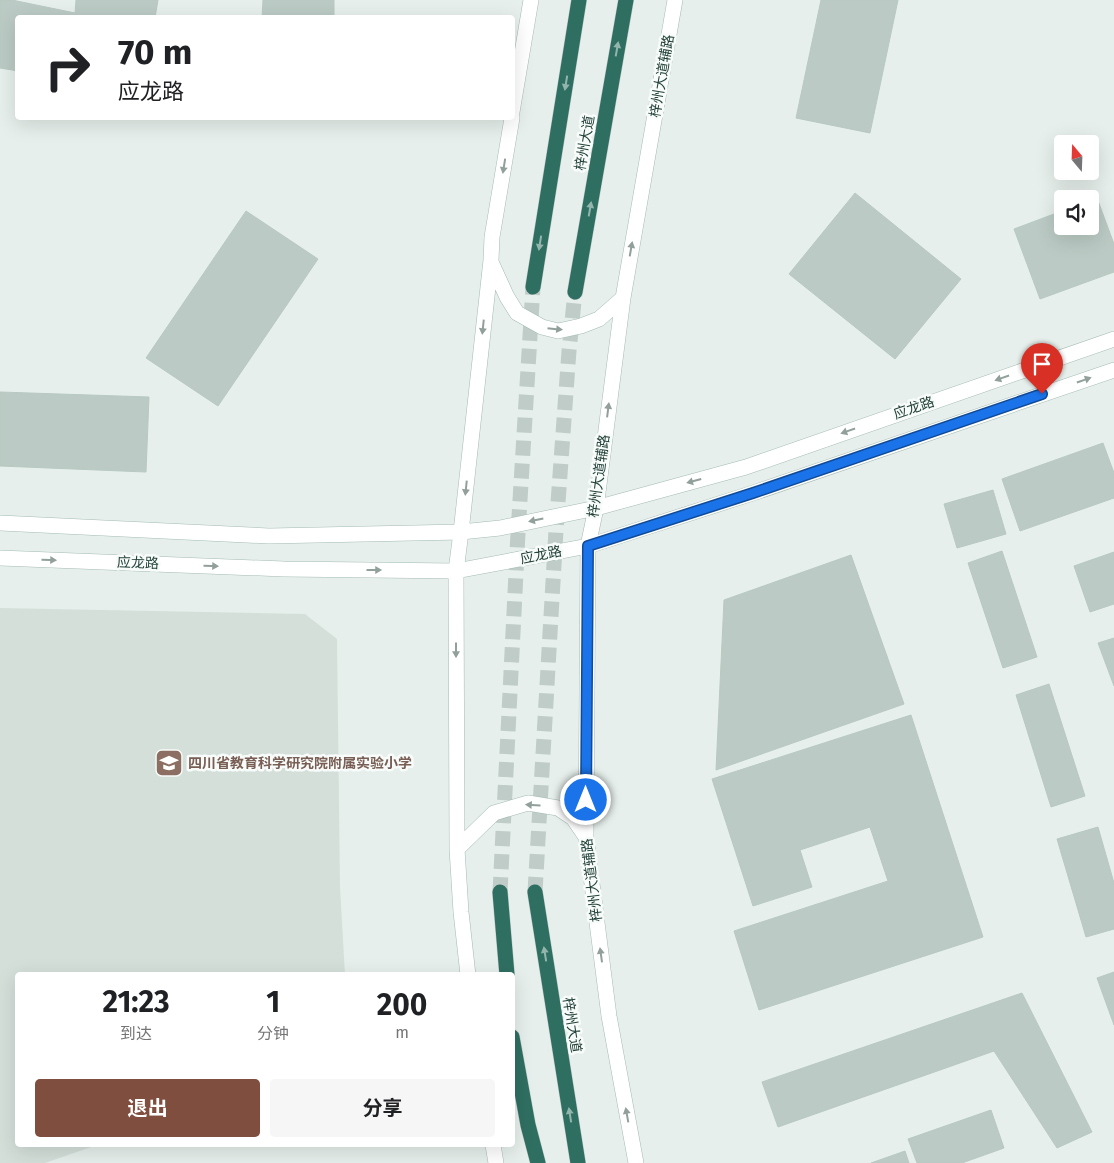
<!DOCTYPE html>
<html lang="zh">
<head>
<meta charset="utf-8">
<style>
	body { margin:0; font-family:"Fira Sans","Noto Sans SC",sans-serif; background:#f6f6f6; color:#202124; height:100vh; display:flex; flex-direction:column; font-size:19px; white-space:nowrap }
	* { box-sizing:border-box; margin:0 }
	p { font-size:16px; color:#757577 }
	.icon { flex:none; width:28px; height:28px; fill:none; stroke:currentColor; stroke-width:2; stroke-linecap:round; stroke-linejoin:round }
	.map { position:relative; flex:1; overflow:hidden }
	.drawer { position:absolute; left:15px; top:972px; width:500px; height:175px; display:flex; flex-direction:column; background:#fff; border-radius:5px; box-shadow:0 5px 20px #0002 }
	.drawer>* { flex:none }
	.top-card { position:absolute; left:15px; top:15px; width:500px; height:105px; border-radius:5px; box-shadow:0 5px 20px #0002; background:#fff; color:#202124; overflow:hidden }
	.needle { width:32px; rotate:341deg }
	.fabs { position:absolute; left:1054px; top:135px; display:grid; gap:10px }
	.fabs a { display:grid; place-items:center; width:45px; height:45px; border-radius:5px; background:#fff; box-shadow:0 5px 20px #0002; font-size:25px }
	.pin { position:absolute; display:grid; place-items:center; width:42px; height:42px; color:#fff; margin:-51px -21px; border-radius:50% 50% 50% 0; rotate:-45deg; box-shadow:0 0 5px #0007 }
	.pin .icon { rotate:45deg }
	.me { position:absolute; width:55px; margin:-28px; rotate:0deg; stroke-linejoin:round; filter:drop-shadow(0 0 4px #0008) }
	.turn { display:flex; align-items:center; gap:18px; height:105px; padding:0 20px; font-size:22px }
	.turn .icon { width:65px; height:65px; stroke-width:2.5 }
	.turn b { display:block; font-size:35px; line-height:42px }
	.eta { display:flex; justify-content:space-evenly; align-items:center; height:85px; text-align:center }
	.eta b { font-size:30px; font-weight:700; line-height:35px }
	.primary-button { display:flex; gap:10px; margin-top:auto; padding:10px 20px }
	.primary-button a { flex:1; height:58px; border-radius:5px; background:#7f4e3f; color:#fff; font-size:20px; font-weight:700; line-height:58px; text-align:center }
	.primary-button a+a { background:#f6f6f6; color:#202124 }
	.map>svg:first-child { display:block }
</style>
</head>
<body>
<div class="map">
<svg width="1114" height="1163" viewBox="0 0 1114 1163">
	<rect width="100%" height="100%" fill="#e6efeb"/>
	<path fill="#d4dfda" d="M0,608l305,6 32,25 3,248 5,88h-327v170h79l-52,18h-45z"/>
	<path fill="#bbcac4" stroke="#b8c9c2" d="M0,0h12l63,13 1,-13h82l-3,18h-137v53l-18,-3z
		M263,0h71v18h-72z
		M821,0h77l-28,133 -74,-15z
		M855,193l106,86 -66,80 -106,-85z
		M1097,198l17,46v28l-74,27 -26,-70 48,-18v15h28v-25z
		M246,211l72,48 -100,147 -72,-48z
		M0,392l149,5 -3,75 -146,-6z
		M1103,443l11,30v25l-94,33 -18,-52z
		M993,490l13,44 -49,14 -13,-44z
		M1002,551l35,106 -34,11 -35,-105z
		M1114,552v52l-24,8 -16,-46z
		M851,555l53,149 -188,66 8,-170z
		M1114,638v48l-16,-43z
		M1049,684l36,112 -34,11 -35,-112z
		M911,715l72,222 -224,73 -25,-79 154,-50 -18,-54 -70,23 12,37 -59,19 -41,-127z
		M1098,827l16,56v46l-28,8 -29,-98z
		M1114,972v53l-17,-47z
		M1022,993l70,139 -35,16 -63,-97 -216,76 -16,-45z
		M991,1110l13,38 -42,15h-45l-9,-24z
		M905,1151l4,12h-38z"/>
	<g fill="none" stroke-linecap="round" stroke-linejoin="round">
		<path stroke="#bfccc8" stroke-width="15" stroke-dasharray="15 8" stroke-linecap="butt" d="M500,892l18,-359 15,-246
			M535,892l21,-362 13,-179 6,-59"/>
		<g stroke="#a4bbb3" stroke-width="16">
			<path id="secondary" d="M512,112l19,-112
				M491,262l16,35 10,16 25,14 16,4 23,-5 18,-7 24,-21
				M0,523l269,13 192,-4 39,-4 96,-20 150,-41 368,-128
				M0,558l284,11 172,2 132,-25 165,-53 361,-123
				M457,849l37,-36 34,-10 30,5 15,10 13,19
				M468,975l-7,-63 -4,-63 -1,-278 5,-39 30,-272 1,-23 20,-119
				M493,1145l3,18
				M636,1163l-27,-147 -23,-179 2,-291 8,-38 27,-210 52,-298"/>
		</g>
		<g stroke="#c2cac8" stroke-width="16">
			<path id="highway" d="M533,287l46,-287
				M575,292l51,-292
				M500,892l7,83
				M535,892l43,271
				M512,1037l16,88 10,38"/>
		</g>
		<use href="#secondary" stroke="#fff" stroke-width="15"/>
		<use href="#highway" stroke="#2f6f62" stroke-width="15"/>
	</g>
	<defs><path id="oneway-solid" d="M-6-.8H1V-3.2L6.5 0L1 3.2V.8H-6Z" transform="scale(1.25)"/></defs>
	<g fill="#93b5ae">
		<use href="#oneway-solid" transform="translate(617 49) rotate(-80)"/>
		<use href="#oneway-solid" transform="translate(566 83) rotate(99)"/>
		<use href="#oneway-solid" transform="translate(590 209) rotate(-80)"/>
		<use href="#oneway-solid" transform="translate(540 243) rotate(99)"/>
		<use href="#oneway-solid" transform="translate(545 954) rotate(-99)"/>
		<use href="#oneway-solid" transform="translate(570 1115) rotate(-99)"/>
	</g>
	<g fill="#92a09c">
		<use href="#oneway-solid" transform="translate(504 166) rotate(99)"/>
		<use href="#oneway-solid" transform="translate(631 249) rotate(-80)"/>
		<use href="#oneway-solid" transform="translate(483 327) rotate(96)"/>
		<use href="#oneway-solid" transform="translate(555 329) rotate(6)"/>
		<use href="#oneway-solid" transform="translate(1002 378) rotate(161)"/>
		<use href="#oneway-solid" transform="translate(1084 380) rotate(-19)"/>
		<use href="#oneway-solid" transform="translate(608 410) rotate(-83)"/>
		<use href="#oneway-solid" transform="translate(848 431) rotate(161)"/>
		<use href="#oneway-solid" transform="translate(694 481) rotate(165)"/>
		<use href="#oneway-solid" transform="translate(466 488) rotate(96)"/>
		<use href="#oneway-solid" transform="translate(536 520) rotate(168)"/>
		<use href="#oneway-solid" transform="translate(49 560) rotate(2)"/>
		<use href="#oneway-solid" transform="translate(211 566) rotate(2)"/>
		<use href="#oneway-solid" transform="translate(374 570)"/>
		<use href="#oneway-solid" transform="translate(456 650) rotate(90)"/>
		<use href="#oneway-solid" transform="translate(533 805) rotate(-176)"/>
		<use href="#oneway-solid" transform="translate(601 955) rotate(-98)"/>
		<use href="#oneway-solid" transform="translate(627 1115) rotate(-100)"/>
	</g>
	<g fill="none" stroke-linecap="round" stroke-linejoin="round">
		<g stroke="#114b97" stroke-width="12">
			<path id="route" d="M586,800l2,-254 165,-53 289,-99"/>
		</g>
		<use href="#route" stroke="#1a73e8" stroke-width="9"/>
	</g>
	<defs>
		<g id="school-square" transform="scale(1.4375)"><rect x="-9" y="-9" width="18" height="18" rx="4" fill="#8d6e63" stroke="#f7fbf9"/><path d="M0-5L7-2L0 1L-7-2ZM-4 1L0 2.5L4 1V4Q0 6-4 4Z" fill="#fff"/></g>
	</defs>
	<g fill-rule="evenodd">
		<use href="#school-square" x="169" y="763"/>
	</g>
	<g text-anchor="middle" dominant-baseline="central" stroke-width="5" stroke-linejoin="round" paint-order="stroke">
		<g font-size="14" fill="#24423a" stroke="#f7fbf9">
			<text transform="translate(662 76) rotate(-80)">梓州大道辅路</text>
			<text transform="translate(585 143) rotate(-80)">梓州大道</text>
			<text transform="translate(914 408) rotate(-19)">应龙路</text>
			<text transform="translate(599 476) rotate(-82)">梓州大道辅路</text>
			<text transform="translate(541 555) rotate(-11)">应龙路</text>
			<text transform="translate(138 563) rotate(2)">应龙路</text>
			<text transform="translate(592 880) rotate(-97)">梓州大道辅路</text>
			<text transform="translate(572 1025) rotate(81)">梓州大道</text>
		</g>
		<g font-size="14" font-weight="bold" fill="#785e54" stroke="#f7fbf9" text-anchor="start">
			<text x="188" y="763">四川省教育科学研究院附属实验小学</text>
		</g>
	</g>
</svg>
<div class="fabs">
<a><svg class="needle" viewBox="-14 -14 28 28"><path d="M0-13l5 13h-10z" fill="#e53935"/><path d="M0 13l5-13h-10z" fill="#757577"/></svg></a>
<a><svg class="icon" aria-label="sound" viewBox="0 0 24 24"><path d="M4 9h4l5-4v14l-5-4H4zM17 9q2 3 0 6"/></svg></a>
</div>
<div class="pin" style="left:1042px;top:394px;background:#d93025"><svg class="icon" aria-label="arrive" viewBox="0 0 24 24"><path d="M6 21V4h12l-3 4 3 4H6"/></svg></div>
<svg class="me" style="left:586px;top:800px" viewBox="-20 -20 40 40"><circle r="17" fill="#1a73e8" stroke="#fff" stroke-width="3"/><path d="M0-11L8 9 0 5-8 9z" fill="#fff"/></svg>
<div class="top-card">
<div class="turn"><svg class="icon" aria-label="right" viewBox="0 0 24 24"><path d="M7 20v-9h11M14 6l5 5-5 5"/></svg><div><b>70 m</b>应龙路</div></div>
</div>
<section class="drawer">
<div class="eta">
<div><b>21:23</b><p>到达</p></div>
<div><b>1</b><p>分钟</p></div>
<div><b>200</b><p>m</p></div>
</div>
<div class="primary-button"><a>退出</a><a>分享</a></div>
</section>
</div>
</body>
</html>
